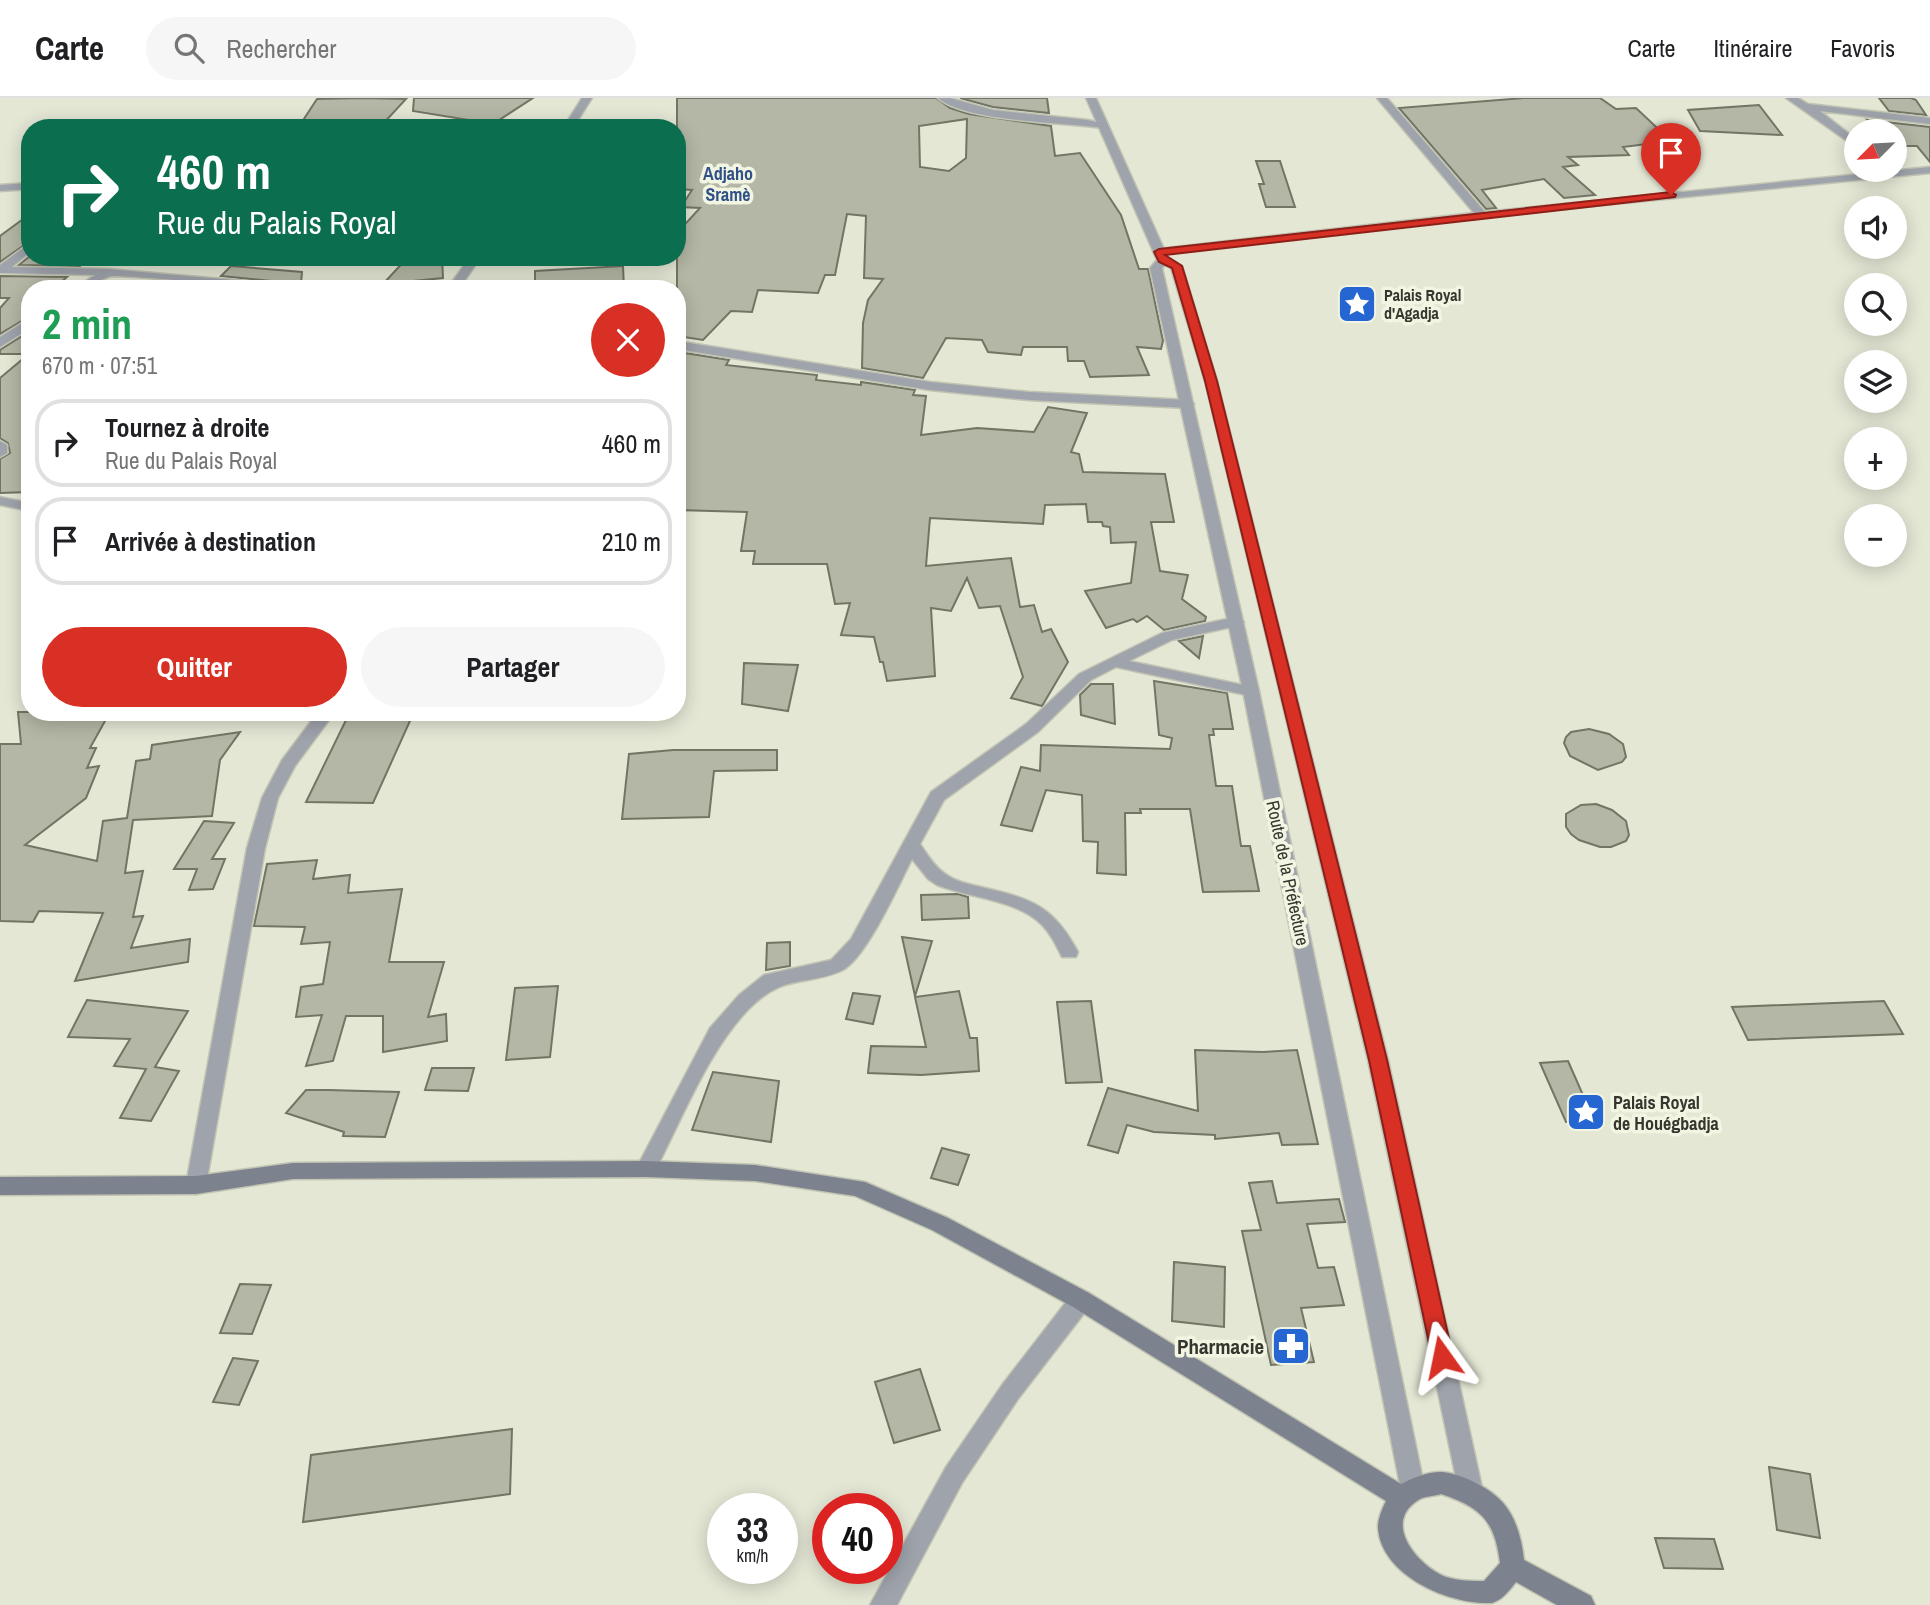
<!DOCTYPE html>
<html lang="fr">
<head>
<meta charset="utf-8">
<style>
	body { margin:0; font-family:"Archivo Narrow",sans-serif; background:#f6f6f6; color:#202124; height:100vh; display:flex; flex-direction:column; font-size:26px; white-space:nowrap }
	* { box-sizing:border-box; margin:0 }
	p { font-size:23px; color:#757577 }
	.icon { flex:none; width:38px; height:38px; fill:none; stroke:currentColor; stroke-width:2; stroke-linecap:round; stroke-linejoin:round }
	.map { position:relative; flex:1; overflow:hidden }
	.sheet { position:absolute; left:21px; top:182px; width:665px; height:441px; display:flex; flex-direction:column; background:#fff; border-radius:28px; box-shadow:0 4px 18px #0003 }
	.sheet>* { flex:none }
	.top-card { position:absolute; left:21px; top:21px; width:665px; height:147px; border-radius:28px; box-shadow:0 4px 18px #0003; background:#0b6e4f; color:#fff; overflow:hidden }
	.needle { width:46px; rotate:246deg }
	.controls { position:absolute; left:1844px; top:21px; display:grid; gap:14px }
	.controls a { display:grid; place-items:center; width:63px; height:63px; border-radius:50%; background:#fff; box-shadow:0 4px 18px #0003; font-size:35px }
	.speed { position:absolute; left:707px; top:1395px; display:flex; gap:14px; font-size:35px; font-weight:700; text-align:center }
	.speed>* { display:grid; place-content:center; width:91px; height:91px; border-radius:50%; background:#fff; box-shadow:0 4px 18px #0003; line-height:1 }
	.speed small { font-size:18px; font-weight:400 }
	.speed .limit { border:10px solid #d22; background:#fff; color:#111 }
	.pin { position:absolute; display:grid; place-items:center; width:60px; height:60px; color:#fff; margin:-72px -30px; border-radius:50% 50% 50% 0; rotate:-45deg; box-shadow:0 0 7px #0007 }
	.pin .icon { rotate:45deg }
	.me { position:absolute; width:77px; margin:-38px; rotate:348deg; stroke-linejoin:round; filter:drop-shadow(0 0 5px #0008) }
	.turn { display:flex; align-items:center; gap:24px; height:147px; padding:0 21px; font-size:32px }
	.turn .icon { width:91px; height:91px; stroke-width:2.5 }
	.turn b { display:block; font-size:49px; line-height:60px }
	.round { display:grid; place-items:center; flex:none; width:74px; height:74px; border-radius:37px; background:#f6f6f6 }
	.head { display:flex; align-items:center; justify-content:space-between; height:119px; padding:0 21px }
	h1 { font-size:42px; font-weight:700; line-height:52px; color:#1e9e55 }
	.action { display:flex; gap:14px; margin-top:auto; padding:14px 21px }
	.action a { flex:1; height:80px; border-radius:42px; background:#d93025; color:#fff; font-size:28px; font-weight:700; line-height:80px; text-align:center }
	.action a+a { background:#f6f6f6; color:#202124 }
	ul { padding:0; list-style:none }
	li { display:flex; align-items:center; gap:21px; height:88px; margin:0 14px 10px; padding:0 7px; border:4px solid #e0e0e0; border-radius:28px }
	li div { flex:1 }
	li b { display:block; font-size:26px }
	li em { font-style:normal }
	header { display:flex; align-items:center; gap:42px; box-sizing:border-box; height:98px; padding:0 35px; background:#fff; border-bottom:2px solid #e0e0e0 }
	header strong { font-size:33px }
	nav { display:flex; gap:38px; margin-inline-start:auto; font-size:24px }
	.search { width:490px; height:63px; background:#f6f6f6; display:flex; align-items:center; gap:18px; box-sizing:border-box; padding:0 24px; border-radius:38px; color:#757577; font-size:26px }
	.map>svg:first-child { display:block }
</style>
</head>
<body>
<header>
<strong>Carte</strong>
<div class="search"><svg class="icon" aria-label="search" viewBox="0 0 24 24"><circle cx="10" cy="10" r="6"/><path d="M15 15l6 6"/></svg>Rechercher</div>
<nav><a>Carte</a><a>Itinéraire</a><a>Favoris</a></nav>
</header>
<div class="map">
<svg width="1930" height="1507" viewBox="0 0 1930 1507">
	<rect width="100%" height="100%" fill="#e4e7d4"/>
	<path fill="#b4b7a5" stroke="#737564" stroke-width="2" fill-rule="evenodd" d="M414,0h119l-40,26 -80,-13z
		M677,0h259l14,10 19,6 82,12 4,30 25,-3 41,62 18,54h9l15,72 -2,8 -24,-2 12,28 -59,2 -6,-16h-16l-1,-14h-44l-2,8 -33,-3 -6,-12 -36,-2 -23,40 -61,-10 1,-45 5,-23 15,-21 -19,-1 2,-62 -19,-2 -12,61h-10l-7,18 -60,-3 -6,22 -21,-1 -28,29 -26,-4v-103l23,-25 -19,-1 11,-17 -15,-1zM967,21l-1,39 -17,13 -29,-4 -1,-41z
		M960,0h87l2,15 -56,-6z
		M1524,0h76l16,11 20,-1 35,33 -48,6 6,8 -61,2 10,8 -15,2 32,28 -31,3 -20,-19 -62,11 14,18 -10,1 -87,-101z
		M1879,0h32l5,2 10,15 -37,-4z
		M317,1l46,-1 43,1 -25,27 -37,-1 -1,3h-45z
		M1759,7l23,30 -82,-4 -12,-21z
		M1868,22l62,7v35l-13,-16h-14l-8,-6v-9h-12z
		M1256,63h24l15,46h-29l-7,-23h5z
		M30,116v27l-30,21v-26z
		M30,158v1h59l-9,9 -61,-1z
		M408,159h34l1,21 -60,6z
		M231,168l71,6 -1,12 -80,-8z
		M623,168l1,23h-89v-18z
		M0,178l67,1 -14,12h-23v27l-30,18v-26l9,-10h-9z
		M30,233v10l-9,13h-21v-4z
		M30,255v139l-30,1v-34l10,-6 -2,-10 -8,-5v-60z
		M685,255l44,7 -3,5 91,10 -1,5 45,5v-3l54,8 -2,5 13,1 -5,39 56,-7 57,4 14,-25 39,6 -16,39 8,2 4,18 82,2 9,48h-23l9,49 28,4 -6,24 24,18 -1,4 -41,9 -17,-14 -10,6 -4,-3 -27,9 -21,-37 46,-8 5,-41 -25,1 -1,-16 -7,-1 -1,-4h-14l-2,-18 -41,1 -2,19 -113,-6 -4,48 85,-8 9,49 14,-2 8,27 9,-3 17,33 -26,44 -31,-8 12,-21 -23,-71 -21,2 -12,-30 -16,33 -20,-3 4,68 -48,5 -4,-19h-3l-6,-25 -33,-2 9,-32 -15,1 -8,-40h-74l2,-13h-14l6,-39 -70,-2v-147z
		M1203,538l-4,22 -20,-17z
		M744,565l54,2 -10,46 -46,-7z
		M1154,583l73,12 6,36h-20l1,6h-5l7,51h16l9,60h9l9,45 -56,1 -13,-83h-50l1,4h-16l1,62 -29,-2 1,-31 -15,-1 -1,-46 -36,-5 -14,41 -31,-6 20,-58 19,4 1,-26 129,4 2,-11 -13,-3z
		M1091,586h22l2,40 -34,-9 -1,-20z
		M18,614h92l-20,36h6l-9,20 12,-2 -13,32 -61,47 72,16 6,-40 24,-3 9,-57 14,-2 2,-14 88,-13 -20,28 -8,56 -79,4 -8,53 18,-2 -10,46 10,-1 -12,32 59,-9 -2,23 -113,19 28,-68 -64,-2 -6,11 -33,-1v-177h21z
		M383,614h31l-41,91 -67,-1 41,-84h33z
		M1589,631l20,5 14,10 3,13 -4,5 -24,8 -28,-14 -6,-13 2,-6 5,-5z
		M673,652h104v20l-63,1 -5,46 -87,2 7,-65z
		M1596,706l16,6 14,11 3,14 -3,6 -15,6h-11l-21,-7 -8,-6 -5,-7v-13l15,-9z
		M204,723l30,2 -22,36h13l-12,30 -24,1 8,-21h-23z
		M317,762l-4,19 37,-4 -2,18 54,-4 -13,73h55l-16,55 18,-3 1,27 -64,11v-36h-37l-13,45 -27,5 16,-51 -26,2 5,-30 22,-3 7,-42 -29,2 4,-17 -51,-1 13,-62z
		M958,796l10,3 1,21 -47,2 -1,-25z
		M902,839l30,4 -17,55z
		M790,844v24l-24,4 1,-27z
		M558,888l-8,71 -44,3 9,-72z
		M959,893l11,47h7l2,33 -58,4 -53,-2 3,-27 55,1 -11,-50z
		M853,895l27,3 -7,28 -27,-5z
		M87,902l101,11 -33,56 24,4 -28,50 -31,-3 26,-49 -32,-3 16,-27 -62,-2z
		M1091,903l11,81 -36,1 -9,-81z
		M1884,903l19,33 -155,6 -16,-33z
		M1195,952l68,2 34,-2 21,94 -36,1 -3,-12 -64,6v-4l-61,-3 -27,-7 -9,28 -30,-8 20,-57 90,23z
		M1568,963l26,59 -28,2 -26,-59z
		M432,970h42l-6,23 -43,-1z
		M713,974l66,9 -8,61 -79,-12z
		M306,992h22l71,2 -14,45 -42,-1 1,-4 -58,-19z
		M942,1050l27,7 -11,30 -27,-7z
		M1272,1083l5,22 62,-4 6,23 -38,2 11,44 16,-1 10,38 -43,3 13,54 -43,3 -29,-134 19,-1 -12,-47z
		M1174,1164l51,5 -1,60 -52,-6z
		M240,1186l31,1 -19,49 -32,-1z
		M233,1260l25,3 -19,44 -26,-3z
		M920,1271l20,61 -46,13 -19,-61z
		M512,1331l-2,65 -207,28 8,-67z
		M1769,1369l41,7 10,64 -43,-8z
		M1655,1440l59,1 9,30 -59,-1z"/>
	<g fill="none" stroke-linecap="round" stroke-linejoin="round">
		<g stroke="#c1c4b3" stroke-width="3">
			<path id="minor" d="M582,0h10l-19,30h-10z
				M938,0h12l43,12 95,10 20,5 -5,3c-39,-6 -137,-6 -165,-30z
				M1377,0h10l98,114 445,-45v6l-358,35 -417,46v-4l4,-1 315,-36z
				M1786,0h12l10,6 122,14v6l-110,-13 37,29v8z
				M30,85v6l-30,2v-6z
				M30,145v9l-18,15 96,2 192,17 6,3c-65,0 -128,-11 -192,-13 -12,0 -20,13 -40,13l21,-14 -95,-2v-8z
				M470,159h11l-22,32h-12z
				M30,220v10l-30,19v-10z
				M677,243l253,41 99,10 159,8 6,4 -6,4 -159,-8 -99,-10 -253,-41z
				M0,343l7,4v8l-7,4z
				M0,399l30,6v8l-30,-6z
				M1236,519l5,2 3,3 -3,3 -69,15 -43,21 128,27 2,3 -2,3 -6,2 -135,-29 -25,13 -53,52 -94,68 -24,44c7,10 14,22 24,29 11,9 28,12 41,15 48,11 69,19 93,64l-2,5h-14c-6,-12 -11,-23 -21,-33 -26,-25 -72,-26 -104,-39l-9,-6 -16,-20c-13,25 -46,101 -71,112 -35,15 -55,3 -88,34 -43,40 -72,117 -100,170l-7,2 -7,-2 -3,-6 74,-141 29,-33 25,-20 67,-15 20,-21 80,-147 95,-68 53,-50 83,-41z
				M318,614h17l-40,54 -17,32 -13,50 -59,337 -3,6 -7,3 -7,-3 -3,-6 61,-337 15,-50 20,-38z
				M1081,1192l8,3 3,7 -3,7 -71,92 -56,84 -65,122h-27l76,-138 56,-82 71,-92z"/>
		</g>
		<g stroke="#c1c4b3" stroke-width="3">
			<path id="tertiary" d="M1086,0h10l72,160 14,8 35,115 171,679 95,432 -3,8 -9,3 -9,-3 -3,-8 -91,-432 -163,-679 -34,-113 -6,-3 -3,3 97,423 166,799 -3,8 -9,3 -9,-3 -3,-8 -158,-799 -93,-423 7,-8z"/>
		</g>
		<g stroke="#c1c4b3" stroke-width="3">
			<path id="secondary" d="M646,1063l109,4 110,17 83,36 141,75 312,191c11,-6 29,-13 41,-12 21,2 50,17 62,32 13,16 18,37 20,56l67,36 4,9h-38l-41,-23c-7,9 -14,18 -24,21 -45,2 -112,-29 -114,-76 0,-8 4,-18 8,-26l-313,-194 -141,-77 -77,-34 -100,-15 -109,-4 -353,2 -97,15 -196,1v-18l196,-1 97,-13zM1441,1396c40,13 54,27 59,69l-16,18c-13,0 -25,0 -38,-4 -28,-11 -66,-55 -26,-78 6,-3 15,-3 21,-5z"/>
		</g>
		<use href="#minor" fill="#9fa3ab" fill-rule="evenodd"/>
		<use href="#tertiary" fill="#9fa3ab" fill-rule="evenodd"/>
		<use href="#secondary" fill="#7d838e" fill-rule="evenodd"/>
	</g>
	<path fill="#d93025" stroke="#8d1f18" stroke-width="2" d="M1671,94l5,3 -1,2 -510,58 17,11 35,115 170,679 66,297 -3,7 -8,2 -7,-2 -3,-7 -63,-297 -164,-679 -33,-113 -13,-6 -5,-10 5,-3z"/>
	<defs>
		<g id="sight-square" transform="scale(2.0125)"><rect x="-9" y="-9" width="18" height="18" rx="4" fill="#2666d3" stroke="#f1f5e1"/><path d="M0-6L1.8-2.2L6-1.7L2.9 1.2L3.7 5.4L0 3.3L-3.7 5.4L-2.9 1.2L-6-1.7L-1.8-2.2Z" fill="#fff"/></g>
		<g id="pharmacy-square" transform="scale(2.0125)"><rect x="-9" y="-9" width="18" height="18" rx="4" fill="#2666d3" stroke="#f1f5e1"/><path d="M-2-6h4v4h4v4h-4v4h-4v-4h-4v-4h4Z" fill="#fff"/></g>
	</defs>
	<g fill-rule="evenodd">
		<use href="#sight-square" x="1357" y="206"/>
		<use href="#sight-square" x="1586" y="1014"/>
		<use href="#pharmacy-square" x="1291" y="1248"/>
	</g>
	<g text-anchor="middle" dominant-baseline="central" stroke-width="7" stroke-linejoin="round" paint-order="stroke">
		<g font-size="16" font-weight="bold" fill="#35362f" stroke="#f1f5e1" text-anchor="start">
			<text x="1384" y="197">Palais Royal<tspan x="1384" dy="18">d'Agadja</tspan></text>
		</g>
		<g font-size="18" font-weight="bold" fill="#305188" stroke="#f1f5e1">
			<text x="728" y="75">Adjaho<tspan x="728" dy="21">Sramè</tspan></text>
		</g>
		<g font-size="18" fill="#35362f" stroke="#f1f5e1">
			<text transform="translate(1288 775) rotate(78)">Route de la Préfecture</text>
		</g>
		<g font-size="18" font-weight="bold" fill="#35362f" stroke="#f1f5e1" text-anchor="start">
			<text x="1613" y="1004">Palais Royal<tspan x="1613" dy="21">de Houégbadja</tspan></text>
		</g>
		<g font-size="21" font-weight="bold" fill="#35362f" stroke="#f1f5e1" text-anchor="end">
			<text x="1264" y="1248">Pharmacie</text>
		</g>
	</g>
</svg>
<div class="controls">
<a><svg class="needle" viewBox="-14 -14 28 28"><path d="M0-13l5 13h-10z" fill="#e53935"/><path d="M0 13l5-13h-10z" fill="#757577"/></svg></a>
<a><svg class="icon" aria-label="sound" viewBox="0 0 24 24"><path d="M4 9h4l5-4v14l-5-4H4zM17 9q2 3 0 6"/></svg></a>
<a><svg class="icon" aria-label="search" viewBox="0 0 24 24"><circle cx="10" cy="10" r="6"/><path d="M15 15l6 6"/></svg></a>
<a><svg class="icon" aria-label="layers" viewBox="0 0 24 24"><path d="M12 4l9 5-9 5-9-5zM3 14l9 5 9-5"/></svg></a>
<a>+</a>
<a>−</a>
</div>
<div class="speed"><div>33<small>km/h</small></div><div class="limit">40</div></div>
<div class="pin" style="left:1671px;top:97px;background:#d93025"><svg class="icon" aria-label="arrive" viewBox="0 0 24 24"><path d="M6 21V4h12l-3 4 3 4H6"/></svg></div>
<svg class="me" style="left:1442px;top:1259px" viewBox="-20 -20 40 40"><path d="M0-17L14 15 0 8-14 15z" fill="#d93025" stroke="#fff" stroke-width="4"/></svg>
<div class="top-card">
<div class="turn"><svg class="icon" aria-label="right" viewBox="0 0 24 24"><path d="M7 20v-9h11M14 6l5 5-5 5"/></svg><div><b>460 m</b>Rue du Palais Royal</div></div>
</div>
<section class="sheet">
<div class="head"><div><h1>2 min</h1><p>670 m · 07:51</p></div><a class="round" style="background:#d93025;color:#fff"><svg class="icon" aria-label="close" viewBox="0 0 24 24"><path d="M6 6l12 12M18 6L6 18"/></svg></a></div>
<ul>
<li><svg class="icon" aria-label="right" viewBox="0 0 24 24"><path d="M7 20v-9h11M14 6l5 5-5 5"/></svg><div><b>Tournez à droite</b><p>Rue du Palais Royal</p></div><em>460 m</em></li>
<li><svg class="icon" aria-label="arrive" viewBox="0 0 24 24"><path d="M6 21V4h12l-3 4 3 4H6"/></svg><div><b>Arrivée à destination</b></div><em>210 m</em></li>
</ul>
<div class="action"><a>Quitter</a><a>Partager</a></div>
</section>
</div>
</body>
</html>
